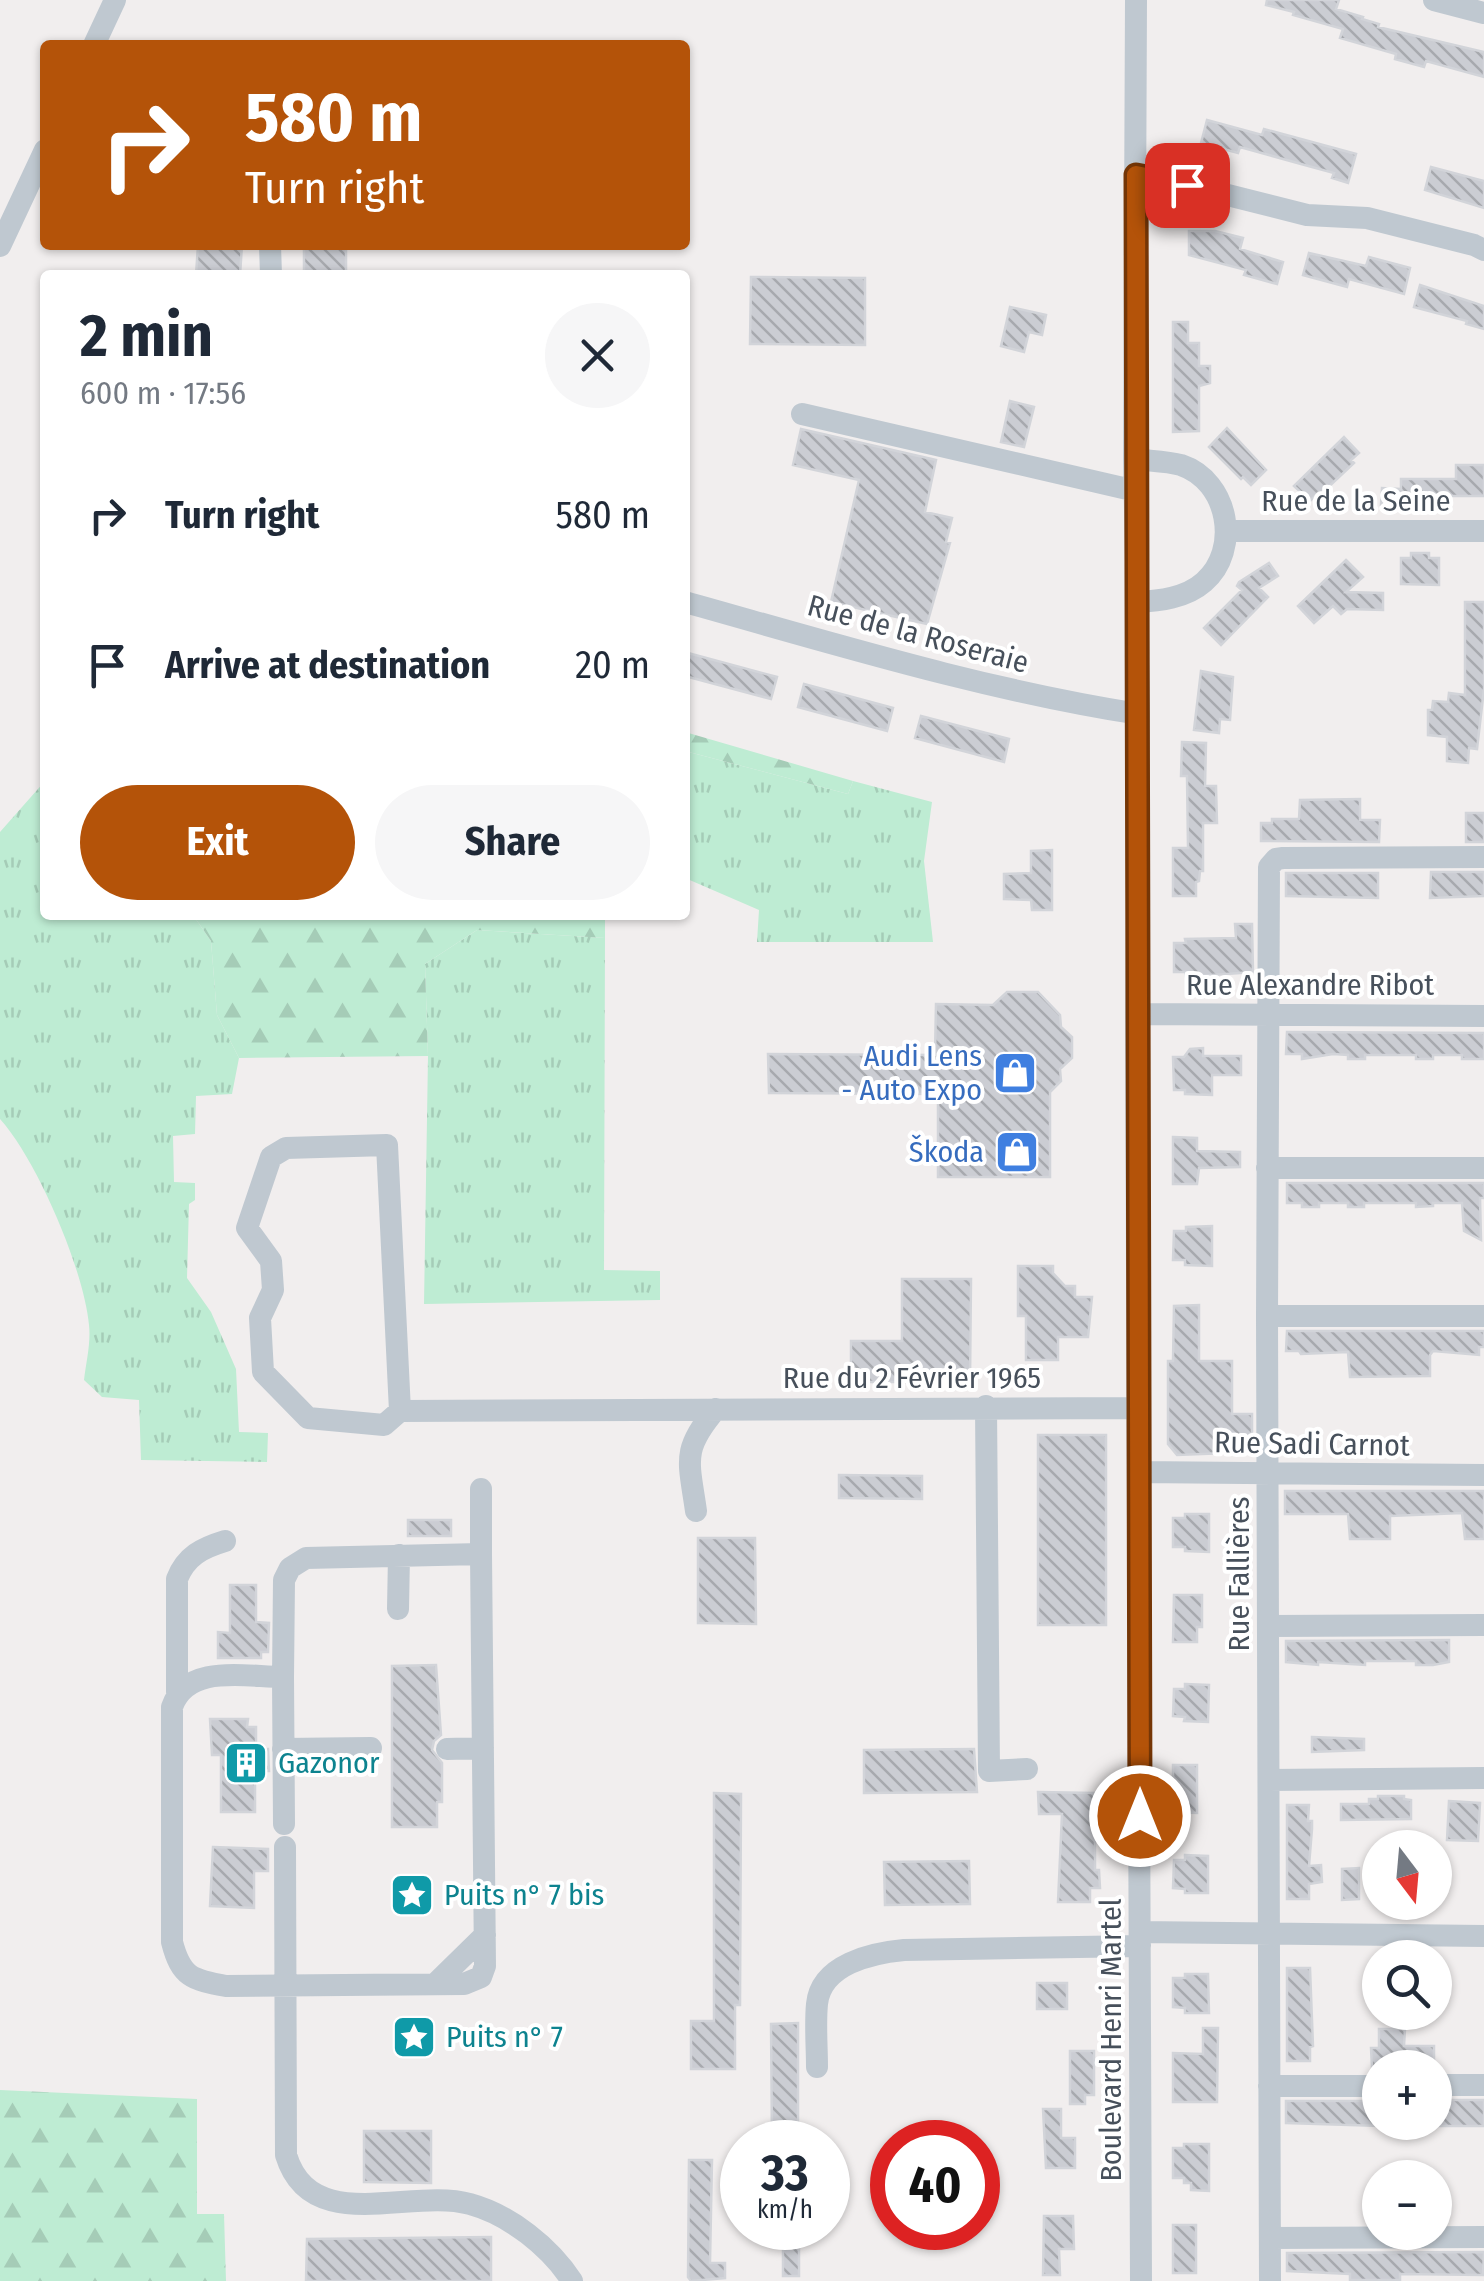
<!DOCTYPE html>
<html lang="en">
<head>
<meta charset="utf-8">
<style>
	body { margin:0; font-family:"Fira Sans Condensed",sans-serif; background:#f6f6f7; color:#1f2937; height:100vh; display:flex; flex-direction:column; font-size:38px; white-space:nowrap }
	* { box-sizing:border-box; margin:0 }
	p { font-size:32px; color:#747a83 }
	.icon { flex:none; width:55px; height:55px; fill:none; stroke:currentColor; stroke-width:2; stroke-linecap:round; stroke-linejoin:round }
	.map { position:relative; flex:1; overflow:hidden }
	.side { position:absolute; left:40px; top:270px; width:650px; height:650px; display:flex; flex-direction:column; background:#fff; border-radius:10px; box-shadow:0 2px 8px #0004 }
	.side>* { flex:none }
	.hud { position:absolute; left:40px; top:40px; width:650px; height:210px; border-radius:10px; box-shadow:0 2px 8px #0004; background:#b45309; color:#fff; overflow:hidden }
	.needle { width:65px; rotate:164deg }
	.tools { position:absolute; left:1362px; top:1830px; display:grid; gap:20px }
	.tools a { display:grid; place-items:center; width:90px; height:90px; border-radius:50%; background:#fff; box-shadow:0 2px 8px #0004; font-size:50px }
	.speed { position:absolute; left:720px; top:2120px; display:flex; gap:20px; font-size:50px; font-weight:700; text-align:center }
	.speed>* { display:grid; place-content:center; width:130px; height:130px; border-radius:50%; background:#fff; box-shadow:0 2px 8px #0004; line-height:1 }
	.speed small { font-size:25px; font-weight:400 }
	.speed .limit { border:15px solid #d22; background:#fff; color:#111 }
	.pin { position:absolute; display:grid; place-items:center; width:85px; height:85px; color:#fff; margin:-42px; border-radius:20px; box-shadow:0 5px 15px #0006 }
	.me { position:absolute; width:110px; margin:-55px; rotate:0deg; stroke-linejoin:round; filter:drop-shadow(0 0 8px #0008) }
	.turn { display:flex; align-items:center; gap:35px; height:210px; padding:0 40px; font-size:45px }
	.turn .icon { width:130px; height:130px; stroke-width:2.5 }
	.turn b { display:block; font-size:70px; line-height:85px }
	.round { display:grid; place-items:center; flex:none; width:105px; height:105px; border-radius:52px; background:#f6f6f7 }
	.summary { display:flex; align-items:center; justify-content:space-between; height:170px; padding:0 40px }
	h1 { font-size:60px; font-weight:700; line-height:75px }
	.cta { display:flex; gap:20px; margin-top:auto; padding:20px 40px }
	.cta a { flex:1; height:115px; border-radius:60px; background:#b45309; color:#fff; font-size:40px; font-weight:700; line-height:115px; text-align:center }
	.cta a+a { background:#f6f6f7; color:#1f2937 }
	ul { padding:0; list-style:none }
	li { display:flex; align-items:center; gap:30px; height:150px; padding:0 40px }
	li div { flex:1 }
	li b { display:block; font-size:38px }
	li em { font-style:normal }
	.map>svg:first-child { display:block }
</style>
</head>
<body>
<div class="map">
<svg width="1484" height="2281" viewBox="0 0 1484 2281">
	<defs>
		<pattern id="grass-tufts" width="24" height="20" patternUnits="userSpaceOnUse" patternTransform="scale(2.5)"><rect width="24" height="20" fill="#beecd3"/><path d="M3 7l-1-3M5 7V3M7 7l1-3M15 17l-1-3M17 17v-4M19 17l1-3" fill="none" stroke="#a5ccb7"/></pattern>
		<pattern id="forest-firs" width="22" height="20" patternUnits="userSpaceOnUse" patternTransform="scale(2.5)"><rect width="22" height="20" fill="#beecd3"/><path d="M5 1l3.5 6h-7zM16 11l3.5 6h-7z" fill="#a5ccb7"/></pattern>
		<pattern id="building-back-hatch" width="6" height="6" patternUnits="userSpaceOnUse" patternTransform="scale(2.5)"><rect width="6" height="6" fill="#cbcdd3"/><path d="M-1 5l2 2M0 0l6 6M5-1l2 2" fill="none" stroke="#a7a9ae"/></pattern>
	</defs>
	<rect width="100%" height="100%" fill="#f1eeee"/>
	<path fill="url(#grass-tufts)" d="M685,751l163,43 5,-13 79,21 -8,59 9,81h-176l2,-32 -74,-32z
		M45,781v134h148l18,26 6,74 22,43 -7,36 -36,2 -1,38 -22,2 1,46 21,1v17l-6,4 -2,74 24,34 25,57 3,63 29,1 -1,29 -126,-2 -2,-60 -37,-3 -18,-17c2,-17 7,-37 5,-55 -5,-55 -52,-165 -89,-206v-287z
		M477,930l128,8 -1,332 56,1v29l-236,4 4,-248 -3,-92z"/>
	<path fill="url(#forest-firs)" d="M685,732l168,49 -5,13 -163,-43z
		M193,915h412v23l-128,-8 -52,34 3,92 -189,2 -22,-43 -6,-74z
		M0,2090l197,9v115h27l2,67h-226z"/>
	<path fill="url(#building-back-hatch)" stroke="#d2d4d9" stroke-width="2.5" d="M1267,0h72l-3,9 27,8 -1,2 17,5 -1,3 106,25v25l-58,-16 -2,6 -29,-8 1,-5 -56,-16 3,-9 -50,-14 1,-3 -28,-7z
		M1207,120l55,15 2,-6 92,25 -8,29 -16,-5 2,-5 -33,-9 -61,-17 -2,6 -37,-10z
		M1431,167l53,14v27l-59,-18z
		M1189,231h26l28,7 -3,11 43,13 -6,22 -33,-9 2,-5 -57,-15z
		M198,245h44l-2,30h-44z
		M304,245h42v30h-42z
		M1309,253l57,13 3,-9 41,11 -6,26 -55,-15 -2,8 -44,-12z
		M751,277l114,1v67l-115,-1z
		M1420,285l64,21v23l-18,-5 1,-3 -53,-14z
		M1010,307l36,8 -4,20 -13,-3 -5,20 -23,-6z
		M1173,322h15v21h11v23h11v17l-11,3v45l-26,1z
		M1010,401l24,6 -10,40 -23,-5z
		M1227,428l39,42 -15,15 -8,-8 -2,2 -32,-32z
		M801,429l135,31 -11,52 27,6 -6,24 4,1 -23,81 -96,-22 28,-122 -66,-15z
		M1344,437l15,16 -8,7 3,3 -33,31 -2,-2 -9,9 -16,-15z
		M1456,465h28v31h-45v9h-10v6l-48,-6 1,-17 19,1v-10h55z
		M1411,553h18v5h10v27l-38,-1v-26h10z
		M1346,560l17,17 -17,15 37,1v17l-36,-1 -6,5 -8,-8 -19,17 -16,-17z
		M1269,563l9,13 -19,12 9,9 -47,48 -17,-17 38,-38 -5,-4 2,-4z
		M1465,602h19v87l-7,60 -8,-1 -1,15 -21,-2v-24l-19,-2v-25h4l1,-9 15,1 1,-9 16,2z
		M688,653l89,24 -6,22 -86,-23z
		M1201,671l32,6 -3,43 -10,-1 -1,14 -25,-3z
		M804,684l89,24 -6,23 -89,-24z
		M921,716l88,23 -5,23 -89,-24z
		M1182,742l24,1 -1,43h11l1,37h-14v48h-3l-1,10 -3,1v14h-23v-48h15l-1,-72h-6z
		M1360,799v21h20l-1,22 -118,-1v-18h11v-4h27l1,-19z
		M1466,813h18v29h-18z
		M1052,850v60h-20l-1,-10 -27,-1v-25l27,-1v-22z
		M1431,872h53v24l-54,2z
		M1286,873h92v25l-92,-2z
		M1235,924h17l1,48 -67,5 -1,-5h-11v-29h12l-1,-4 51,-1z
		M1007,992h31l22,23 1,12 11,10v21l-12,11 1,12 -11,11v85h-112v-83l-169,-1 -1,-39 167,1 1,-51 57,1z
		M1287,1032l197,1v26h-22v-4h-29v4h-17v-4h-51v4h-17v-4l-15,-1 -31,5v-5h-16z
		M1203,1048v8h38v19h-29v20l-27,-1v-4h-11l-1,-33h11l6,-8z
		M1173,1137l24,1v13l43,1v15l-41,1 -2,16h-24z
		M1287,1183h197v15h-4l1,42 -17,-9 -2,-28h-29v3l-17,1v-4h-52v4h-16v-4h-29v4h-17v-4h-15z
		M1212,1226v40l-27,-1v-5h-12l1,-29h12v-4z
		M1018,1266h35v7l12,13h10v11h17l-4,40h-30v23h-32v-44h-8z
		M902,1279h69l-1,103h-119v-41h51z
		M1199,1305v56h33v53h20v38l-75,3 -9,-11v-83h5l1,-55z
		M1287,1331h197v16h-5v8l-46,-4 -3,4v21l-80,1 -2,-25 -47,2 -2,-3h-13z
		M1038,1435h68v190h-68z
		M839,1475l83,1v23l-83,-1z
		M1285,1491h199v48h-19l-3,-26 -72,3v23h-40l-2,-25h-63z
		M1185,1514h24v38l-24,-1v-4h-12v-29h12z
		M408,1520h43v16h-43z
		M698,1538h57l1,86 -58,-1z
		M230,1585h26v37l13,1 -1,29h-7v6h-43v-26l12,1z
		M1174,1595h28v32h-5v15h-24z
		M1449,1640v22l-16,3h-17v-4h-51v4l-47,-3v3l-32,-3v-21z
		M436,1665l5,70 -7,6 -2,9 10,13v39h-5v25h-45v-161z
		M1185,1684l24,1 -1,37 -24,-1 1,-4 -12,-1 1,-27h11z
		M210,1719h38l-1,8h9v22h12l1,22h-14v41h-34v-57h-9z
		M1312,1737l52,2v11l-52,2z
		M974,1749l3,43 -113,1v-43z
		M1173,1765h24v48l-24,-1z
		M1038,1792l57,1v77h4l1,18h-10v14h-32l4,-88h-23z
		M714,1793l27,1 -1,211h-5v64h-44v-48h23z
		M1378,1796h26v3l7,1v19l-70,1v-16h28v-5h9z
		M1449,1801l31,2 -2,38 -31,-1z
		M1287,1805h22l-1,16h4v8l-3,37 12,-1 1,17 -13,2v15h-22z
		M213,1847l55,2v22h-14v37l-44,-2z
		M1185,1855l23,1v37h-23v-4l-12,-1 1,-28h11z
		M969,1861l1,43 -85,1 -1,-43z
		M1359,1868v31l-17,1v-31z
		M1287,1968h23l3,78 -3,1v14h-23z
		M1185,1974h23l1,39h-24v-5l-12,-1v-29h12z
		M1037,1983h30v26h-30z
		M798,2023v119h-26l-1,-118z
		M1203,2028h15l-1,74h-44v-49l30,1z
		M1379,2029h26l-1,17h30v16h-30v6h-32l-1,-20h8z
		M1070,2051h24v44h-9v9h-15z
		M1435,2100h49v26h-49z
		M1286,2101h94v25l-94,-3z
		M1043,2109h18v29h14v30h-29z
		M364,2131h67v52l-67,-1z
		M1184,2144h25v47l-18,-1v-7h-7v-5h-11v-30h11z
		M689,2160h23l-2,103h15v15l-34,3 -3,-4z
		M1044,2216h29l1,33h-15l1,26h-17z
		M1173,2225h23v48h-23z
		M783,2228h16v48h-16z
		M491,2237v44h-185l1,-42z
		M1484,2252l-1,23 -83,-1v6h-50v-6l-63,-3v-18z"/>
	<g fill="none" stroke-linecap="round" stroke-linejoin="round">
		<path stroke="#bfc8d0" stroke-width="22" d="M1136,0l-2,459 5,255 -3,300 5,1267
			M1434,0l50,13
			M94,45l21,-45
			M1136,175l16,1 155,39 60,3 107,27 10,5
			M270,245l1,30
			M0,246l45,-96
			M802,414l334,77
			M1134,459c15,2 33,2 47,6 48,16 60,85 23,117 -18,16 -45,19 -67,20
			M1228,531h256
			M685,602c150,42 300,88 454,112
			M1136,1014l348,2
			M1267,1168h217
			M1267,1316h217
			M986,1406l3,365 38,-2
			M400,1411l-13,-266 -101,3 -15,9 -24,71 24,33 2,29 -13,28 3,54 45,46 76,7 16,-14 740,-3
			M1139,1472l345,3
			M481,1489v65
			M696,1511c-7,-50 -15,-61 20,-102
			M481,1554l4,412 -4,11 -17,7 -238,2c-34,-6 -45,-9 -54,-44v-235c15,-44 74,-30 111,-30l1,-97 6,-12 16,-10z
			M398,1609l1,-54
			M1268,1626l216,-1
			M283,1677l1,147
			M177,1692v-113c9,-23 25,-31 48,-38
			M283,1749l88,-1
			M447,1749l36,-1
			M1269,1780l215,-2
			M285,1847l1,308c25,82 125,32 184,49 40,11 80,43 102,77
			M1140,1932l344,4
			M435,1984l50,-49
			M817,2067c0,-20 -2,-43 0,-63 4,-40 55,-51 87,-54l236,-4
			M1435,2085h49
			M1269,2086h111
			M1270,2238l214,-1
			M1270,2281l-3,-965 2,-449 7,-8 7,-1 201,-1"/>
	</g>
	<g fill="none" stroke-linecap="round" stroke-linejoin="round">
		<g stroke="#753606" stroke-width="25">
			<path id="route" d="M1140,1816l-4,-1641 51,10"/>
		</g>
		<use href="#route" stroke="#b45309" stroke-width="18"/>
	</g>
	<defs>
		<g id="shop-square" transform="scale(2.25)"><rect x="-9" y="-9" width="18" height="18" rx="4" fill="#3f7fe0" stroke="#fff"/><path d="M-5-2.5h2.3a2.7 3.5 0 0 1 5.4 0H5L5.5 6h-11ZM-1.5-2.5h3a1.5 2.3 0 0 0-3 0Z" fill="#fff"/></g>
		<g id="building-square" transform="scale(2.25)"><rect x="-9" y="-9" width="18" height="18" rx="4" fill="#0f9aa8" stroke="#fff"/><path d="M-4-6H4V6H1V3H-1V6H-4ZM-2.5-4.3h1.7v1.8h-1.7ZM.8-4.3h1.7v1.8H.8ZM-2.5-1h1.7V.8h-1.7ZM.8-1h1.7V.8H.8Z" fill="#fff"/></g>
		<g id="sight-square" transform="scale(2.25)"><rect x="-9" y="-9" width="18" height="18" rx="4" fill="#0f9aa8" stroke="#fff"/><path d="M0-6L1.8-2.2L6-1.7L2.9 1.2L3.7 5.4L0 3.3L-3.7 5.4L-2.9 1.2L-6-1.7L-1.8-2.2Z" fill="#fff"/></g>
	</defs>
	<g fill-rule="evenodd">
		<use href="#shop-square" x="1015" y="1073"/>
		<use href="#shop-square" x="1017" y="1152"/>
		<use href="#building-square" x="246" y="1763"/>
		<use href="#sight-square" x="412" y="1895"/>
		<use href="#sight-square" x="414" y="2037"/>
	</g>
	<g text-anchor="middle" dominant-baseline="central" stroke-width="8" stroke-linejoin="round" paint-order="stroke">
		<g font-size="30" fill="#47505b" stroke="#fff">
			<text x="1356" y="501">Rue de la Seine</text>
			<text transform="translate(918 634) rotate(15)">Rue de la Roseraie</text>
			<text x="1310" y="985">Rue Alexandre Ribot</text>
			<text x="912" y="1378">Rue du 2 Février 1965</text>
			<text transform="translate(1312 1444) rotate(1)">Rue Sadi Carnot</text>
			<text transform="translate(1239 1574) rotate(-90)">Rue Fallières</text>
			<text transform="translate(1111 2040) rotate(-90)">Boulevard Henri Martel</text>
		</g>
		<g font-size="30" fill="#366cbe" stroke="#fff" text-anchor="end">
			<text x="982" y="1056">Audi Lens<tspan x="982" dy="34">- Auto Expo</tspan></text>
			<text x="984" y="1152">Škoda</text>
		</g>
		<g font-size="30" fill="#0d838f" stroke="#fff" text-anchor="start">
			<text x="278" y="1763">Gazonor</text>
			<text x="444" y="1895">Puits n° 7 bis</text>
			<text x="446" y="2037">Puits n° 7</text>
		</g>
	</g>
</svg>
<div class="tools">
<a><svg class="needle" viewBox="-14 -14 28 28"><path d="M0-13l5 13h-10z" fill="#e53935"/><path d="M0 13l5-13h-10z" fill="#747a83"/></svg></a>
<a><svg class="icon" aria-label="search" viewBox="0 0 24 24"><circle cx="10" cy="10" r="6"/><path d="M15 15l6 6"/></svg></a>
<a>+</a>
<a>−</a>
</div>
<div class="speed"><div>33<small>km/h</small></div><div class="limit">40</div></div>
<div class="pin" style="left:1187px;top:185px;background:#d93025"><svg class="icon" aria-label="arrive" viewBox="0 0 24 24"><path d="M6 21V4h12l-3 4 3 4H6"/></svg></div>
<svg class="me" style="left:1140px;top:1816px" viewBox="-20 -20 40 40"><circle r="17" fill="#b45309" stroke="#fff" stroke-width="3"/><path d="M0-11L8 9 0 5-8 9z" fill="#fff"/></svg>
<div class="hud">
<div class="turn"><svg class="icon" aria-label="right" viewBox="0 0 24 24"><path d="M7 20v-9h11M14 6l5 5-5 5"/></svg><div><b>580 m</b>Turn right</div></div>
</div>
<section class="side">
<div class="summary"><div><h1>2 min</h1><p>600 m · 17:56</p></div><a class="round"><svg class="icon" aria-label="close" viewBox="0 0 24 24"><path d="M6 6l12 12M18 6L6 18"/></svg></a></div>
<ul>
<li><svg class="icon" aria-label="right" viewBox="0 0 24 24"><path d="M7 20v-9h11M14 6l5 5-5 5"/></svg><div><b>Turn right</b></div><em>580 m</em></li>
<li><svg class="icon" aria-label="arrive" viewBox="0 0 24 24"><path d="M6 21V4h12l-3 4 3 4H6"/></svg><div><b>Arrive at destination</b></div><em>20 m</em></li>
</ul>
<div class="cta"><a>Exit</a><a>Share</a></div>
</section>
</div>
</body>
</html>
